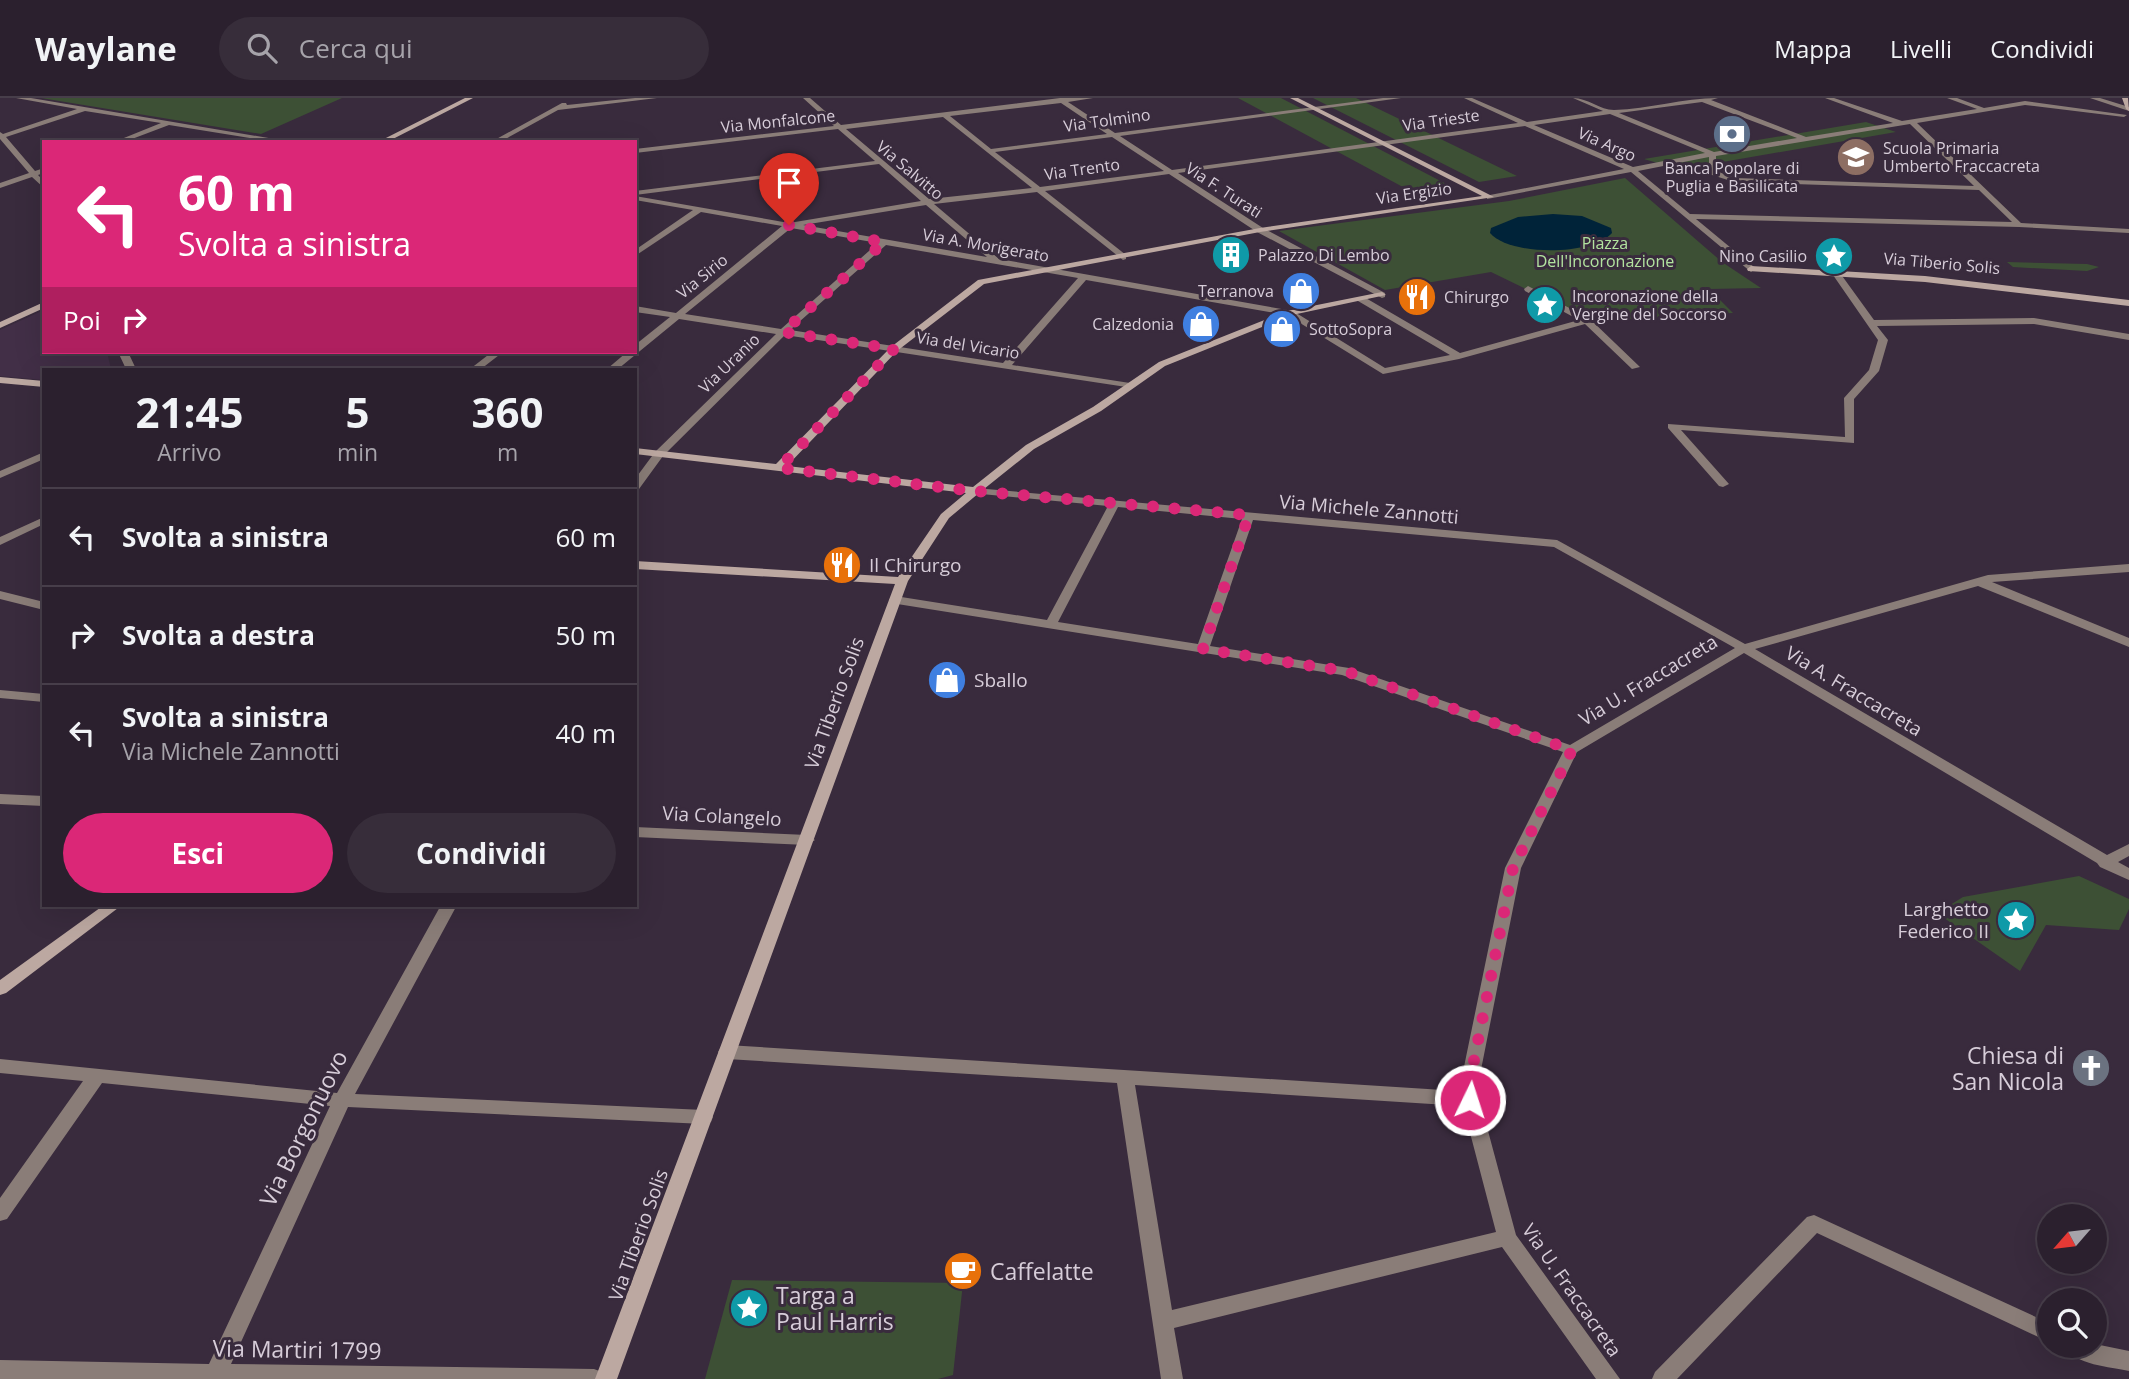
<!DOCTYPE html>
<html lang="it">
<head>
<meta charset="utf-8">
<style>
	body { margin:0; font-family:"Open Sans",sans-serif; background:#372d3a; color:#f1f3f6; height:100vh; display:flex; flex-direction:column; font-size:26px; white-space:nowrap }
	* { box-sizing:border-box; margin:0 }
	p { font-size:23px; color:#a6a3aa }
	.icon { flex:none; width:38px; height:38px; fill:none; stroke:currentColor; stroke-width:2; stroke-linecap:round; stroke-linejoin:round }
	.map { position:relative; flex:1; overflow:hidden }
	.details { position:absolute; left:42px; top:270px; width:595px; height:539px; display:flex; flex-direction:column; background:#2b202e; border-radius:0px; box-shadow:0 7px 28px #0002,0 0 0 2px #473e4a }
	.details>* { flex:none }
	.banner { position:absolute; left:42px; top:42px; width:595px; height:214px; border-radius:0px; box-shadow:0 7px 28px #0002,0 0 0 2px #473e4a; background:#db2777; color:#fff; overflow:hidden }
	.needle { width:46px; rotate:242deg }
	.buttons { position:absolute; left:2037px; top:1106px; display:grid; gap:14px }
	.buttons a { display:grid; place-items:center; width:70px; height:70px; border-radius:50%; background:#2b202e; box-shadow:0 7px 28px #0002,0 0 0 2px #473e4a; font-size:35px }
	.pin { position:absolute; display:grid; place-items:center; width:60px; height:60px; color:#fff; margin:-72px -30px; border-radius:50% 50% 50% 0; rotate:-45deg; box-shadow:0 0 7px #0007 }
	.pin .icon { rotate:45deg }
	.me { position:absolute; width:77px; margin:-38px; rotate:4deg; stroke-linejoin:round; filter:drop-shadow(0 0 5px #0008) }
	.turn { display:flex; align-items:center; gap:24px; height:147px; padding:0 21px; font-size:32px }
	.turn .icon { width:91px; height:91px; stroke-width:2.5 }
	.turn b { display:block; font-size:49px; line-height:60px }
	.then { display:flex; align-items:center; height:66px; padding:0 21px; background:#0003; gap:14px; font-size:26px }
	.eta { display:flex; justify-content:space-evenly; align-items:center; height:119px; text-align:center }
	.eta b { font-size:42px; font-weight:700; line-height:49px }
	.action { display:flex; gap:14px; margin-top:auto; padding:14px 21px }
	.action a { flex:1; height:80px; border-radius:42px; background:#db2777; color:#fff; font-size:28px; font-weight:700; line-height:80px; text-align:center }
	.action a+a { background:#372d3a; color:#f1f3f6 }
	ul { padding:0; list-style:none }
	li { display:flex; align-items:center; gap:21px; height:98px; padding:0 21px; border-top:2px solid #473e4a }
	li div { flex:1 }
	li b { display:block; font-size:26px }
	li em { font-style:normal }
	header { display:flex; align-items:center; gap:42px; box-sizing:border-box; height:98px; padding:0 35px; background:#2b202e; border-bottom:2px solid #473e4a }
	header strong { font-size:33px }
	nav { display:flex; gap:38px; margin-inline-start:auto; font-size:24px }
	.search { width:490px; height:63px; background:#372d3a; display:flex; align-items:center; gap:18px; box-sizing:border-box; padding:0 24px; border-radius:38px; color:#a6a3aa; font-size:26px }
	.map>svg:first-child { display:block }
</style>
</head>
<body>
<header>
<strong>Waylane</strong>
<div class="search"><svg class="icon" aria-label="search" viewBox="0 0 24 24"><circle cx="10" cy="10" r="6"/><path d="M15 15l6 6"/></svg>Cerca qui</div>
<nav><a>Mappa</a><a>Livelli</a><a>Condividi</a></nav>
</header>
<div class="map">
<svg width="2129" height="1281" viewBox="0 0 2129 1281">
	<rect width="100%" height="100%" fill="#392b3d"/>
	<path fill="#422f47" d="M44,212v42h63l4,17h-67v11l-44,-4v-46z"/>
	<path fill="#3d5035" d="M41,0h301l-81,36z
		M1238,0h43l173,90 -40,5z
		M1313,0h43l161,78 -38,6z
		M1866,24l30,10 -208,36 -17,-1 -27,-8z
		M1625,80l97,84 39,26 -52,1 24,24 -141,8 -101,-49 -106,18 -106,-59 230,-30z
		M2007,164l80,2 12,3 -12,4 -74,-4z
		M2079,778l50,23v10l-10,21 -73,-5 -26,46 -83,-58 26,-16z
		M732,1182l231,3 -10,92 -15,4h-233z"/>
	<path fill="#002339" d="M1553,116l29,2 29,12 1,5c-20,23 -103,23 -122,0l1,-5 27,-11z"/>
	<g fill="none" stroke-linecap="round" stroke-linejoin="round">
		<path fill="#8a7d78" fill-rule="evenodd" d="M16,0h15l261,44h-17l-106,-17 -45,17h-10l47,-19 -76,-12 -79,26 29,34 9,-3v5l-6,2 6,6v7l-12,-11 -32,11v-5l29,-10 -29,-34v-7l3,2 74,-25z
			M635,0h22l-99,12 -58,32h-9l71,-39h4l1,2z
			M803,0h7l31,27 219,-27h33l-25,4 47,31 268,-35h18l-281,38 52,34 346,-47 -54,-25h8l55,24 76,-11 -30,-13c15,0 27,12 41,12 35,-1 69,-12 104,-12l-7,2 95,37 87,-14 -68,-25h9l68,23 75,-12 -30,-11h10l27,10 41,-7 102,14 -3,2 -99,-12 -108,18 104,100 108,6v4l-110,-6 -323,-8 58,48 1,2 -4,3 -120,-100 -144,27v-4h3l134,-26 -99,-43 -347,47 85,55 122,65v4l-3,1 -125,-66 -88,-58 -124,17 81,64v4l-3,1 -86,-68 -103,12 65,55 294,52 92,57 65,-13 -92,-54v-4h6l96,56 119,-33 -54,-29 -1,-2 4,-3 62,33 50,48 -8,2 -47,-45 -126,35 -76,15 -96,-59 -201,-35 -74,85 118,18 5,3 -2,2 -348,-53 -122,121 -24,33 -4,1v-11l20,-27 121,-118 -97,-15 -61,50h-11l20,-17h8v-7l35,-28 -35,-5v-6l41,7 106,-87 -81,-14 -66,44v-6l58,-40 -58,-10v-4l154,27 132,-22 -42,-37 -244,31v-4l240,-30 -37,-32 -203,24v-4l199,-23zM1702,4l95,36 -83,14 -95,-39zM1061,5l46,31 -116,15 -41,-33zM1610,16l95,39 -72,14 -99,-42zM943,19l89,71 -103,11 -83,-70zM1910,26l64,62 -239,-8 -19,-7v-15zM1112,39l52,34 -124,16 -45,-35zM1709,59v17l25,8 245,8 33,32 -322,-8 -52,-43zM926,107l61,52 -184,-32zM791,130l87,15 -97,86 -96,-15zM886,147l192,33 -75,85 -213,-33z
			M2090,0h10l29,9v4z
			M1834,175h6l34,47 160,-2 95,16v6l-95,-16 -157,2 11,14 -9,31 -25,28v44l-173,-13 48,54 -6,3 -4,-1 -51,-58v-4l177,13 -1,-39 25,-28 9,-30 -45,-65z
			M118,254h10l8,17h-10z
			M492,254h11l-22,17h-11z
			M44,354v7l-44,19v-7z
			M975,390l582,52 188,104 243,-69 141,-11v8l-137,10 137,56v9l-151,-61 -223,63 352,206 22,-11v12l-11,6 11,6v12l-29,-13 -3,-4 -353,-210 -167,99 -56,116 -44,222 39,145 104,144h-24l-94,-132 -328,81 9,51h-22l-44,-296 -390,-24 -6,-2 -3,-5 3,-5 6,-2 732,46 46,-223 58,-116 -221,-77 -451,-72 -2,-3 2,-3 4,-1 152,24 61,-114 -137,-13 -2,-2zM1118,409l124,12 -44,125 -140,-22zM1253,422l301,27 181,101 -165,97 -221,-77 -139,-22zM1135,987l328,21 33,126 -324,78z
			M44,419v7l-44,21v-8z
			M0,493l44,11v8l-44,-11z
			M0,592l44,4v8l-44,-4z
			M0,696l44,2v10l-44,-2z
			M635,729l172,8 8,5 -8,5 -172,-8z
			M441,807h16l-102,189 349,16 7,2 2,5 -2,5 -7,2 -356,-17 -117,257 363,5 8,3 3,7h-605v-19l209,4 121,-258 -228,-23 -95,136 -7,2v-23l83,-117 -83,-8v-14l337,34z
			M1814,1117l235,108v19l-232,-109 -140,146h-25l3,-7 152,-155z
			M2095,1246l34,7v20c-18,-4 -55,-6 -64,-25z"/>
		<path fill="#bca8a1" fill-rule="evenodd" d="M465,0h8l-86,44h-9z
			M1290,0h8l196,99 -234,35 -276,52 -87,67 -110,115 186,21 53,-42 67,-38 66,-45 128,-51 95,-19 4,3 -94,20 -127,51 -64,45 -67,38 -55,44 -30,25 -41,63 -291,798h-22l300,-795 -260,-15v-8l263,16 43,-63 25,-21 -331,-39v-6l141,16 115,-117 87,-67 282,-52 222,-32z
			M2122,0h6l1,13 -3,-2z
			M1751,168l174,10 204,24v6l-204,-24 -177,-11 -1,-2z
			M44,204v6l-44,20v-6z
			M0,279l44,4v6l-44,-4z
			M104,807h18l-116,88 -6,2v-15z"/>
	</g>
	<g fill="none" stroke-linecap="round" stroke-linejoin="round">
		<path stroke="#db2777" stroke-width="12" stroke-dasharray="0 21.6" d="M789,127l95,17 -101,90 111,17 -115,119 196,23 274,24 -46,134 142,22 227,79 -59,118 -45,222 2,10"/>
	</g>
	<defs>
		<g id="bank-disc" transform="scale(2.0125)"><circle r="9.5" fill="#5c6f8a" stroke="#392b3d"/><path d="M-6-4H6V4H-6ZM0-2.3a2.3 2.3 0 1 0 0 4.6a2.3 2.3 0 1 0 0-4.6Z" fill="#fff"/></g>
		<g id="school-disc" transform="scale(2.0125)"><circle r="9.5" fill="#8d6e63" stroke="#392b3d"/><path d="M0-5L7-2L0 1L-7-2ZM-4 1L0 2.5L4 1V4Q0 6-4 4Z" fill="#fff"/></g>
		<g id="building-disc" transform="scale(2.0125)"><circle r="9.5" fill="#0f9aa8" stroke="#392b3d"/><path d="M-4-6H4V6H1V3H-1V6H-4ZM-2.5-4.3h1.7v1.8h-1.7ZM.8-4.3h1.7v1.8H.8ZM-2.5-1h1.7V.8h-1.7ZM.8-1h1.7V.8H.8Z" fill="#fff"/></g>
		<g id="sight-disc" transform="scale(2.0125)"><circle r="9.5" fill="#0f9aa8" stroke="#392b3d"/><path d="M0-6L1.8-2.2L6-1.7L2.9 1.2L3.7 5.4L0 3.3L-3.7 5.4L-2.9 1.2L-6-1.7L-1.8-2.2Z" fill="#fff"/></g>
		<g id="shop-disc" transform="scale(2.0125)"><circle r="9.5" fill="#3f7fe0" stroke="#392b3d"/><path d="M-5-2.5h2.3a2.7 3.5 0 0 1 5.4 0H5L5.5 6h-11ZM-1.5-2.5h3a1.5 2.3 0 0 0-3 0Z" fill="#fff"/></g>
		<g id="restaurant-disc" transform="scale(2.0125)"><circle r="9.5" fill="#e8710a" stroke="#392b3d"/><path d="M-5-6h1v4h1v-4h1v4h1v-4h1v5L-1.5 .5V6h-2V.5L-5-1ZM5-6V6H3V1.5H1.5Q1.5-4 5-6Z" fill="#fff"/></g>
		<g id="church-disc" transform="scale(2.0125)"><circle r="9.5" fill="#6b7280" stroke="#392b3d"/><path d="M-1.2-6h2.4v3.5h3.3v2.4h-3.3V6h-2.4V-.1h-3.3v-2.4h3.3Z" fill="#fff"/></g>
		<g id="cafe-disc" transform="scale(2.0125)"><circle r="9.5" fill="#e8710a" stroke="#392b3d"/><path d="M-5.5-4.5H6V0H3Q3 3.5 0 3.5H-2.5Q-5.5 3.5-5.5 0ZM3-3.2v2h1.7v-2ZM-6 4.5H4V6H-6Z" fill="#fff"/></g>
	</defs>
	<g fill-rule="evenodd">
		<use href="#bank-disc" x="1732" y="36"/>
		<use href="#school-disc" x="1856" y="59"/>
		<use href="#building-disc" x="1231" y="157"/>
		<use href="#sight-disc" x="1834" y="158"/>
		<use href="#shop-disc" x="1301" y="193"/>
		<use href="#restaurant-disc" x="1417" y="199"/>
		<use href="#sight-disc" x="1545" y="207"/>
		<use href="#shop-disc" x="1201" y="226"/>
		<use href="#shop-disc" x="1282" y="231"/>
		<use href="#restaurant-disc" x="842" y="467"/>
		<use href="#shop-disc" x="947" y="582"/>
		<use href="#sight-disc" x="2016" y="822"/>
		<use href="#church-disc" x="2091" y="970"/>
		<use href="#cafe-disc" x="963" y="1173"/>
		<use href="#sight-disc" x="749" y="1210"/>
	</g>
	<g text-anchor="middle" dominant-baseline="central" stroke-width="6" stroke-linejoin="round" paint-order="stroke">
		<g font-size="16" fill="#d7cdd9" stroke="#392b3d">
			<text transform="translate(1107 22) rotate(-8)">Via Tolmino</text>
			<text transform="translate(1441 22) rotate(-8)">Via Trieste</text>
			<text transform="translate(778 23) rotate(-6)">Via Monfalcone</text>
			<text transform="translate(1607 46) rotate(24)">Via Argo</text>
			<text transform="translate(1082 71) rotate(-8)">Via Trento</text>
			<text transform="translate(910 72) rotate(40)">Via Salvitto</text>
			<text transform="translate(1224 92) rotate(33)">Via F. Turati</text>
			<text transform="translate(1414 95) rotate(-8)">Via Ergizio</text>
			<text transform="translate(986 147) rotate(10)">Via A. Morigerato</text>
			<text transform="translate(1942 165) rotate(5)">Via Tiberio Solis</text>
			<text transform="translate(702 178) rotate(-39)">Via Sirio</text>
			<text transform="translate(968 247) rotate(9)">Via del Vicario</text>
			<text transform="translate(729 265) rotate(-44)">Via Uranio</text>
		</g>
		<g font-size="16" fill="#d7cdd9" stroke="#392b3d" text-anchor="start">
			<text x="1883" y="50">Scuola Primaria<tspan x="1883" dy="18">Umberto Fraccacreta</tspan></text>
			<text x="1732" y="70" text-anchor="middle">Banca Popolare di<tspan x="1732" dy="18">Puglia e Basilicata</tspan></text>
			<text x="1258" y="157">Palazzo Di Lembo</text>
			<text x="1807" y="158" text-anchor="end">Nino Casilio</text>
			<text x="1274" y="193" text-anchor="end">Terranova</text>
			<text x="1572" y="198">Incoronazione della<tspan x="1572" dy="18">Vergine del Soccorso</tspan></text>
			<text x="1444" y="199">Chirurgo</text>
			<text x="1174" y="226" text-anchor="end">Calzedonia</text>
			<text x="1309" y="231">SottoSopra</text>
		</g>
		<g font-size="16" fill="#b2e39f" stroke="#392b3d">
			<text x="1605" y="145">Piazza<tspan x="1605" dy="18">Dell'Incoronazione</tspan></text>
		</g>
		<g font-size="19" fill="#d7cdd9" stroke="#392b3d">
			<text transform="translate(1369 411) rotate(5)">Via Michele Zannotti</text>
			<text transform="translate(1648 582) rotate(-31)">Via U. Fraccacreta</text>
			<text transform="translate(1854 593) rotate(31)">Via A. Fraccacreta</text>
			<text transform="translate(834 605) rotate(-70)">Via Tiberio Solis</text>
			<text transform="translate(722 718) rotate(3)">Via Colangelo</text>
			<text transform="translate(638 1137) rotate(-70)">Via Tiberio Solis</text>
			<text transform="translate(1572 1192) rotate(55)">Via U. Fraccacreta</text>
		</g>
		<g font-size="19" fill="#d7cdd9" stroke="#392b3d" text-anchor="start">
			<text x="869" y="467">Il Chirurgo</text>
			<text x="974" y="582">Sballo</text>
			<text x="1989" y="811" text-anchor="end">Larghetto<tspan x="1989" dy="22">Federico II</tspan></text>
		</g>
		<g font-size="23" fill="#d7cdd9" stroke="#392b3d" text-anchor="start">
			<text x="2064" y="957" text-anchor="end">Chiesa di<tspan x="2064" dy="26">San Nicola</tspan></text>
			<text x="990" y="1173">Caffelatte</text>
			<text x="776" y="1197">Targa a<tspan x="776" dy="26">Paul Harris</tspan></text>
		</g>
		<g font-size="23" fill="#d7cdd9" stroke="#392b3d">
			<text transform="translate(303 1030) rotate(-64)">Via Borgonuovo</text>
			<text transform="translate(297 1251) rotate(1)">Via Martiri 1799</text>
		</g>
	</g>
</svg>
<div class="buttons">
<a><svg class="needle" viewBox="-14 -14 28 28"><path d="M0-13l5 13h-10z" fill="#e53935"/><path d="M0 13l5-13h-10z" fill="#a6a3aa"/></svg></a>
<a><svg class="icon" aria-label="search" viewBox="0 0 24 24"><circle cx="10" cy="10" r="6"/><path d="M15 15l6 6"/></svg></a>
</div>
<div class="pin" style="left:789px;top:127px;background:#d93025"><svg class="icon" aria-label="arrive" viewBox="0 0 24 24"><path d="M6 21V4h12l-3 4 3 4H6"/></svg></div>
<svg class="me" style="left:1470px;top:1002px" viewBox="-20 -20 40 40"><circle r="17" fill="#db2777" stroke="#fff" stroke-width="3"/><path d="M0-11L8 9 0 5-8 9z" fill="#fff"/></svg>
<div class="banner">
<div class="turn"><svg class="icon" aria-label="left" viewBox="0 0 24 24"><path d="M17 20v-9H6M10 6l-5 5 5 5"/></svg><div><b>60 m</b>Svolta a sinistra</div></div>
<div class="then">Poi<svg class="icon" aria-label="right" viewBox="0 0 24 24"><path d="M7 20v-9h11M14 6l5 5-5 5"/></svg></div>
</div>
<section class="details">
<div class="eta">
<div><b>21:45</b><p>Arrivo</p></div>
<div><b>5</b><p>min</p></div>
<div><b>360</b><p>m</p></div>
</div>
<ul>
<li><svg class="icon" aria-label="left" viewBox="0 0 24 24"><path d="M17 20v-9H6M10 6l-5 5 5 5"/></svg><div><b>Svolta a sinistra</b></div><em>60 m</em></li>
<li><svg class="icon" aria-label="right" viewBox="0 0 24 24"><path d="M7 20v-9h11M14 6l5 5-5 5"/></svg><div><b>Svolta a destra</b></div><em>50 m</em></li>
<li><svg class="icon" aria-label="left" viewBox="0 0 24 24"><path d="M17 20v-9H6M10 6l-5 5 5 5"/></svg><div><b>Svolta a sinistra</b><p>Via Michele Zannotti</p></div><em>40 m</em></li>
</ul>
<div class="action"><a>Esci</a><a>Condividi</a></div>
</section>
</div>
</body>
</html>
